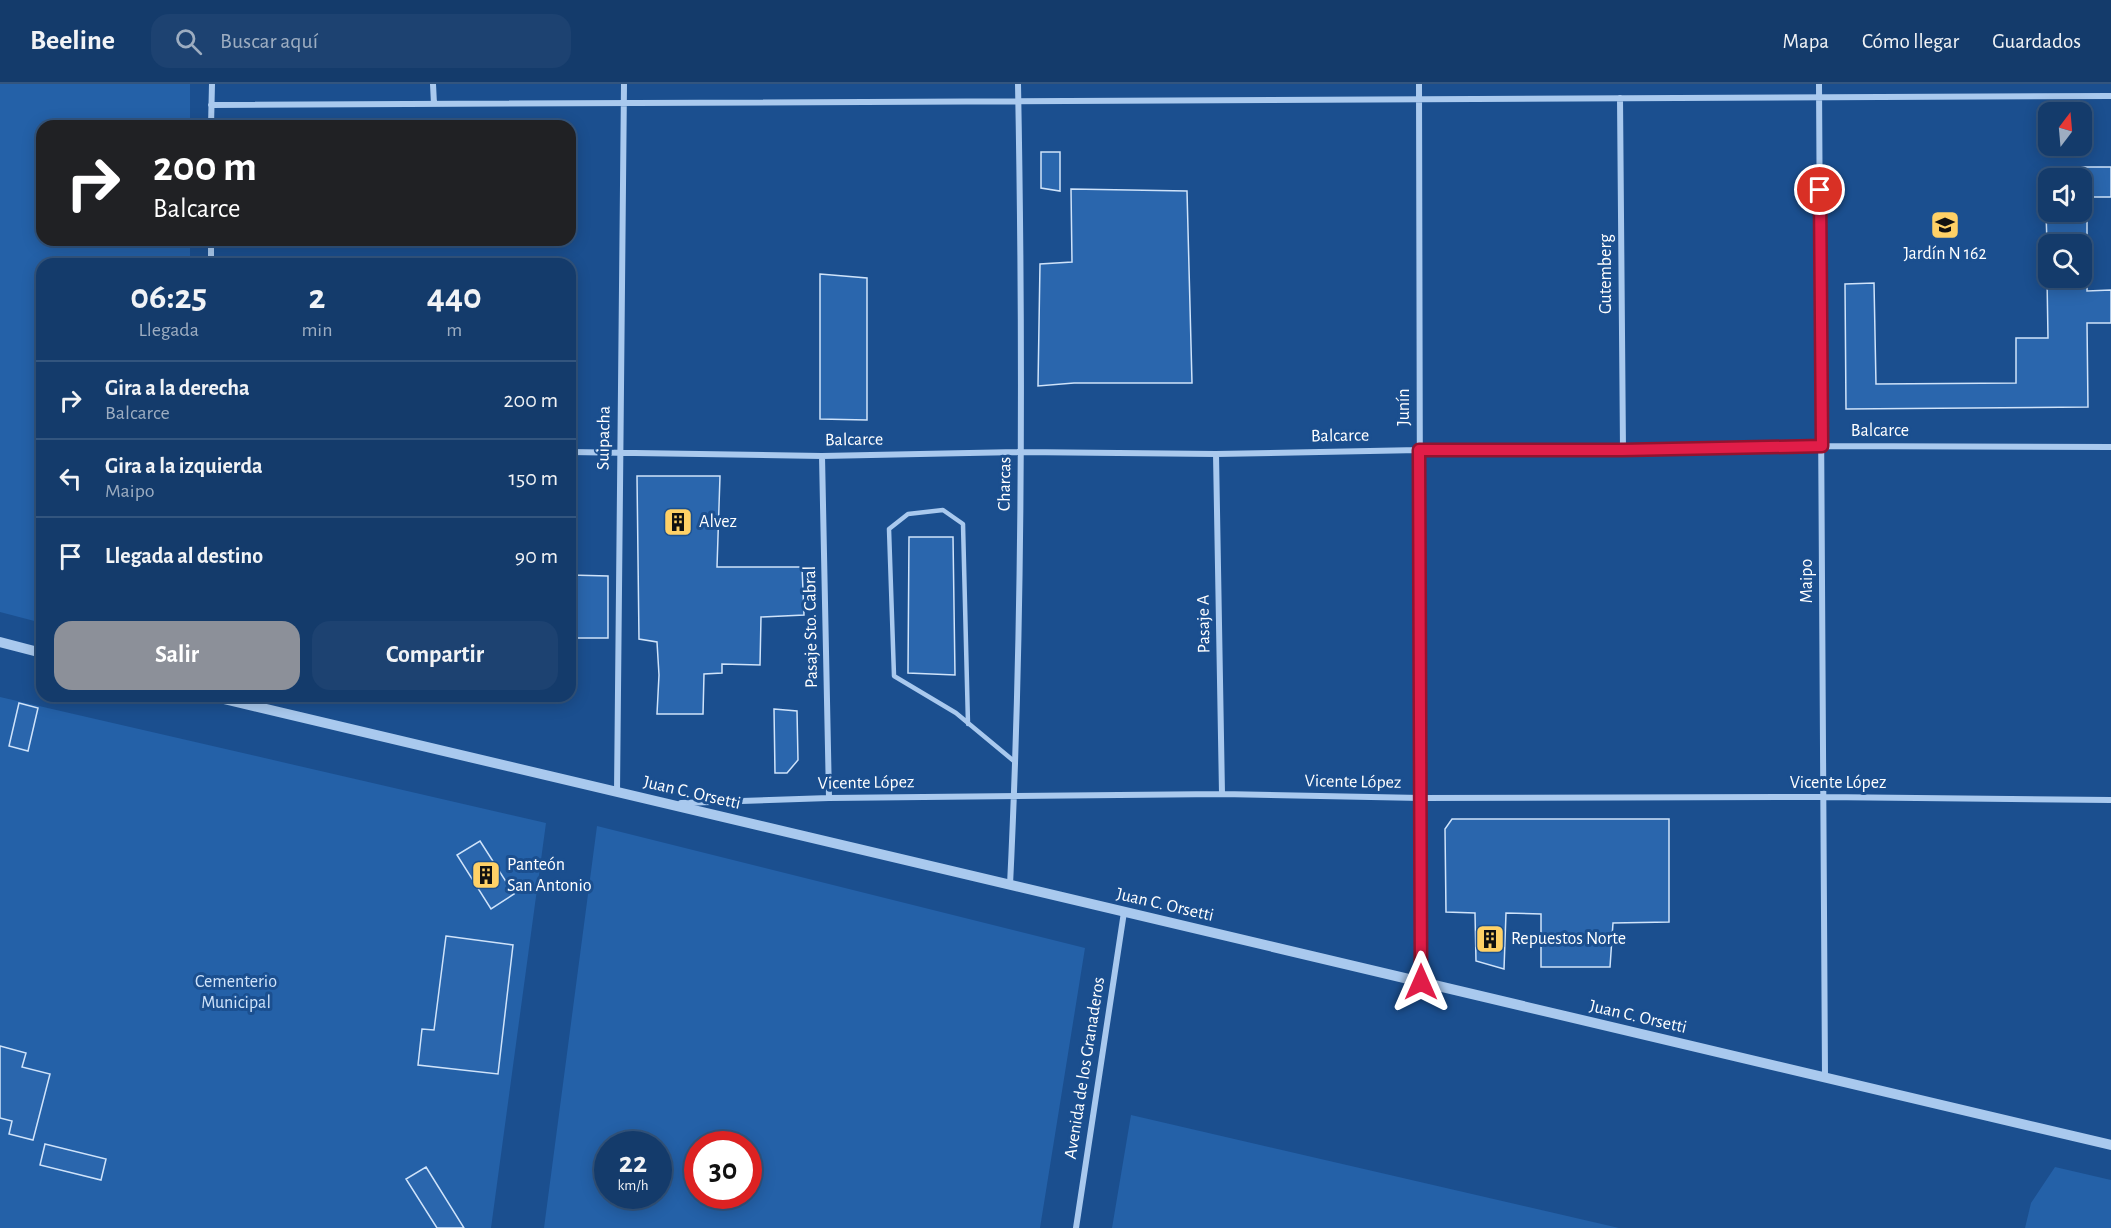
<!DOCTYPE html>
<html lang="es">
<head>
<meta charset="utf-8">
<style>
	body { margin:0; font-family:"Alegreya Sans",sans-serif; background:#1d4271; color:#f1f3f6; height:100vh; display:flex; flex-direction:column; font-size:22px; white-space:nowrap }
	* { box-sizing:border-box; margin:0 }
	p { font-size:20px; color:#9dadc1 }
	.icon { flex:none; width:33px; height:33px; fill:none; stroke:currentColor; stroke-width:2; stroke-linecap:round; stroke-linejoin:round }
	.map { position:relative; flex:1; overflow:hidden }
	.panel { position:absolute; left:36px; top:174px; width:540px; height:444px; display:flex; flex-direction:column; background:#143b6b; border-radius:18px; box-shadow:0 3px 15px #0003,0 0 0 2px #33557e }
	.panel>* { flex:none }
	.top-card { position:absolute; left:36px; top:36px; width:540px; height:126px; border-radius:18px; box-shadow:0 3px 15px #0003,0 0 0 2px #33557e; background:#202124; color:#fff; overflow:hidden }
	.needle { width:39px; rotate:16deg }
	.fabs { position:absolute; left:2038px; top:18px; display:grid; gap:12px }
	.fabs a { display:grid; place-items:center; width:54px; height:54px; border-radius:12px; background:#143b6b; box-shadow:0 3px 15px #0003,0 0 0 2px #33557e; font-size:30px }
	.speed { position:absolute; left:594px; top:1047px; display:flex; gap:12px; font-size:30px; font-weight:700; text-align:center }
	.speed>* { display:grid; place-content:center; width:78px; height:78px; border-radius:50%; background:#143b6b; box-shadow:0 3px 15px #0003,0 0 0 2px #33557e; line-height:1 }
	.speed small { font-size:15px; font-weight:400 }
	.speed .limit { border:9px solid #d22; background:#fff; color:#111 }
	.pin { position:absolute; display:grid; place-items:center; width:51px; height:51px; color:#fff; margin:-26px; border:3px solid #fff; border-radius:50%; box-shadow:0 2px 6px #0007 }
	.me { position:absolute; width:66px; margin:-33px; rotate:0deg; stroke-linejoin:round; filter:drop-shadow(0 0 4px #0008) }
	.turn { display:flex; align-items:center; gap:21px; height:126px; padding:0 18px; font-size:27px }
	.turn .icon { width:78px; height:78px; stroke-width:2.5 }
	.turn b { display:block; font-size:42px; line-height:51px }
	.eta { display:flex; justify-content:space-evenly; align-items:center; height:102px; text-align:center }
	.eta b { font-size:36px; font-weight:600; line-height:42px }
	.cta { display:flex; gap:12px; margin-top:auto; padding:12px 18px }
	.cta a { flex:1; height:69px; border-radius:18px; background:#8c9099; color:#fff; font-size:24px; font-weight:600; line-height:69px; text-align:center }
	.cta a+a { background:#1d4271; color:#f1f3f6 }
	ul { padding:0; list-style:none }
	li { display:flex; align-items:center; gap:18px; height:78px; padding:0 18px; border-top:2px solid #33557e }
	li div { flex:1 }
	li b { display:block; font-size:22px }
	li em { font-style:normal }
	header { display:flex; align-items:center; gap:36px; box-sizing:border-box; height:84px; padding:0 30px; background:#143b6b; border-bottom:2px solid #33557e }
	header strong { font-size:28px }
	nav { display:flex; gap:33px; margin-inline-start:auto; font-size:21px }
	.search { width:420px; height:54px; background:#1d4271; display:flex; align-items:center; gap:15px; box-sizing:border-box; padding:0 21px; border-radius:18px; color:#9dadc1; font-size:22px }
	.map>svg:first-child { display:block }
</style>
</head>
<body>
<header>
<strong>Beeline</strong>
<div class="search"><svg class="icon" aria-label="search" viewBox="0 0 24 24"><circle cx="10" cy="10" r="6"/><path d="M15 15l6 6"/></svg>Buscar aquí</div>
<nav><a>Mapa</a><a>Cómo llegar</a><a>Guardados</a></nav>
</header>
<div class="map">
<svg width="2111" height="1144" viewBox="0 0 2111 1144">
	<rect width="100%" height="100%" fill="#1b4f8f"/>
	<path fill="#2461a8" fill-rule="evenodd" d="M0,0h190v42h-148v114h148v24h-148v359l-42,-11z
		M0,613l546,126 -55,405h-491z
		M597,742l488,122 -45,280h-496zM608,1060h50v52h-50zM698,1060h50v52h-50z
		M1131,1031l488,113h-507z
		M2055,1083l56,13v48h-86l6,-25z"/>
	<path fill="#2a66ad" stroke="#cfe3fa" stroke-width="1.5" d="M1041,68h19v39l-19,-3z
		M2082,83h29v30h-29z
		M1071,105l116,2 5,192h-118l-36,3 2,-122 32,-2z
		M2046,128h41v32h-40z
		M820,190l47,4v142l-47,-1z
		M2047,194h40v13l24,-1v33h-24l1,84 -242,2 -1,-125 29,-1 2,101 140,-1v-45h32z
		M637,392h83l-3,91h85l2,48 -43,2 -1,48 -38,-1v9l-18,1 -1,40h-46l2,-39 -2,-33 -18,-3z
		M909,453h44l2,138 -47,-2z
		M570,491l38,1v62h-38z
		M19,619l19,5 -10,43 -19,-5z
		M774,625l23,2 1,49 -11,13h-12z
		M1452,735h217v103l-56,1 -3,44h-69v-53l-35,-1 -2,56 -28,-8 -1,-48 -29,-1 -1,-83z
		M480,757l34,53 -23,15 -34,-54z
		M446,852l67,9 -15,129 -80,-9 4,-36 12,1z
		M0,962l26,7 -4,14 28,7 -17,66 -24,-6 3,-13 -12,-3z
		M45,1060l61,15 -5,21 -61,-15z
		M426,1083l38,61h-27l-31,-49z"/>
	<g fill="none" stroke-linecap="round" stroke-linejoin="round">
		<path stroke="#a9c9ee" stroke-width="4.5" d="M968,640l-5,-200 -20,-14 -35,4 -19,15 5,147 62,37 59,49"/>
		<path stroke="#a9c9ee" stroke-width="6" d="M433,0l1,20
			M1419,0l2,898
			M1819,0l6,994
			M1620,14l3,352
			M211,21l1900,-9
			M211,42l1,-42
			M211,156v24
			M570,368l252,4 199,-4 195,2 203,-4h204l199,-4 289,1
			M1216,370l6,340
			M822,372l7,342
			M617,708l7,-708
			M681,719l148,-5 393,-4 199,4 402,-1 288,3
			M1010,801c13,-266 13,-534 8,-801
			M1076,1144l48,-316"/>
		<path stroke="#a9c9ee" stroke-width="10" d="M0,558l42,11
			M211,612l1900,449"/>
	</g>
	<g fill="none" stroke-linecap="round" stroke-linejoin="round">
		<g stroke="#92132f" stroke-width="15">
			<path id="route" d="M1421,898l-2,-532h204l199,-4 -2,-256"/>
		</g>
		<use href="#route" stroke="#e11d48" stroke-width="10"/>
	</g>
	<defs>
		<g id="school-square" transform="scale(1.5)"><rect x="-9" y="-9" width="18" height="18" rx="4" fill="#ffd166" stroke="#1b4f8f"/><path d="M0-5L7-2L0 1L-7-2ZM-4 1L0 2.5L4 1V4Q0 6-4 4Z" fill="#111"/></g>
		<g id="building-square" transform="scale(1.5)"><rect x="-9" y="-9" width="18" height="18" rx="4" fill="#ffd166" stroke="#1b4f8f"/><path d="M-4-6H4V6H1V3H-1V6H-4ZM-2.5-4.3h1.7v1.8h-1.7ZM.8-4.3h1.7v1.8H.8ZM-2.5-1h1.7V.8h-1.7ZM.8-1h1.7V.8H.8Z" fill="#111"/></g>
	</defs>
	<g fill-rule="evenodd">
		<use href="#school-square" x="1945" y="141"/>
		<use href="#building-square" x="678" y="438"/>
		<use href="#building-square" x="486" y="791"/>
		<use href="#building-square" x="1490" y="855"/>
	</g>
	<g text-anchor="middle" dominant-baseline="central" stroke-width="6" stroke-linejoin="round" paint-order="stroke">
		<g font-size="18" fill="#fff" stroke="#1b4f8f" text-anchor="start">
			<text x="1945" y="170" text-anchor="middle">Jardín N 162</text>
			<text x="699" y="438">Alvez</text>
			<text x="507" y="781">Panteón<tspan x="507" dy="21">San Antonio</tspan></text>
			<text x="1511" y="855">Repuestos Norte</text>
		</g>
		<g font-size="18" fill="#fff" stroke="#1b4f8f">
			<text transform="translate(1606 190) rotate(-90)">Gutemberg</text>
			<text transform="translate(1404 323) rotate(-90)">Junín</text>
			<text x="1880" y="347">Balcarce</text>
			<text transform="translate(1340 352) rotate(-1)">Balcarce</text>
			<text transform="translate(604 354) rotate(-89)">Suipacha</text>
			<text transform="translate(854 356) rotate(-1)">Balcarce</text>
			<text transform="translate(1005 400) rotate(-89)">Charcas</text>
			<text transform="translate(1807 497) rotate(-90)">Maipo</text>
			<text transform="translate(1204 540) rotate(-91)">Pasaje A</text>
			<text transform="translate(811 543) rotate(-91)">Pasaje Sto. Cabral</text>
			<text transform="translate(1353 698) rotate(1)">Vicente López</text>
			<text transform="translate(866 699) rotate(-1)">Vicente López</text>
			<text x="1838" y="699">Vicente López</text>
			<text transform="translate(692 709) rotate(13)">Juan C. Orsetti</text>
			<text transform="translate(1165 821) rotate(13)">Juan C. Orsetti</text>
			<text transform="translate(1638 933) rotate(13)">Juan C. Orsetti</text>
			<text transform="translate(1085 984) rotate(-81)">Avenida de los Granaderos</text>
		</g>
		<g font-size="18" fill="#cfe3fa" stroke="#1b4f8f">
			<text x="236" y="898">Cementerio<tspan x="236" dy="21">Municipal</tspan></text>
		</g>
	</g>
</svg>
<div class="fabs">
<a><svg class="needle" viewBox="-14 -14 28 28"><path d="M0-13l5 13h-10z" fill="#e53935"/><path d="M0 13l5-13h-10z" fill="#9dadc1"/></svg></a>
<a><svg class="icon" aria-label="sound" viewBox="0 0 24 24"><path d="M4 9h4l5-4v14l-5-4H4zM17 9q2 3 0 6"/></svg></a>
<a><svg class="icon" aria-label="search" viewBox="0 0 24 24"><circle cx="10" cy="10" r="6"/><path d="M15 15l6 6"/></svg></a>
</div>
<div class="speed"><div>22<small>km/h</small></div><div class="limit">30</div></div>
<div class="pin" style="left:1820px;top:106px;background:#d93025"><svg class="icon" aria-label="arrive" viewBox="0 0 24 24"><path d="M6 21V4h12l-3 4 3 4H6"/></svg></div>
<svg class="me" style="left:1421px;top:898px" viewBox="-20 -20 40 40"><path d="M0-17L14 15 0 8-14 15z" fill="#e11d48" stroke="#fff" stroke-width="4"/></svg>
<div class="top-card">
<div class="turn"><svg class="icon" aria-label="right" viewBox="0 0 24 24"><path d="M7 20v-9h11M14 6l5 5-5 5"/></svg><div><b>200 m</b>Balcarce</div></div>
</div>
<section class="panel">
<div class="eta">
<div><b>06:25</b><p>Llegada</p></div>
<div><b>2</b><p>min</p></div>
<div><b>440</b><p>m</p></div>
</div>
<ul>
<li><svg class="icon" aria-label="right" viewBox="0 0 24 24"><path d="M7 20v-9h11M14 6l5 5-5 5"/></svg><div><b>Gira a la derecha</b><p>Balcarce</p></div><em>200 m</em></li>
<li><svg class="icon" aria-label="left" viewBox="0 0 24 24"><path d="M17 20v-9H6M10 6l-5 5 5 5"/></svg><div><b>Gira a la izquierda</b><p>Maipo</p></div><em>150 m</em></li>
<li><svg class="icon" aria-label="arrive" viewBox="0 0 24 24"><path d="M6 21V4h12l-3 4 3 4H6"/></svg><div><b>Llegada al destino</b></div><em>90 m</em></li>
</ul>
<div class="cta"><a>Salir</a><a>Compartir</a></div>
</section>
</div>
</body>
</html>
